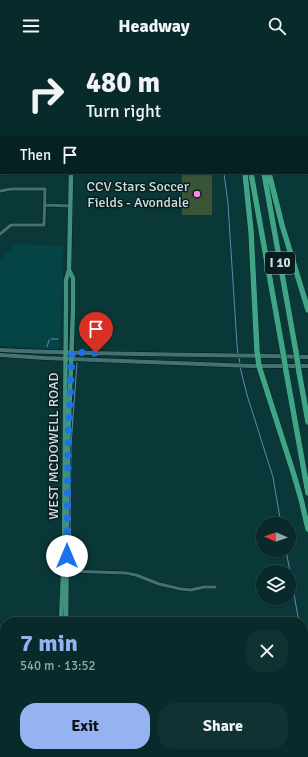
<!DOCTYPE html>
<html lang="en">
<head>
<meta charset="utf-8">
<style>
	body { margin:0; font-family:Signika,sans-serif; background:#113233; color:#f1f3f6; height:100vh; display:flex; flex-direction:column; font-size:15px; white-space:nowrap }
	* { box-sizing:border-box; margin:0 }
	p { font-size:13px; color:#98a7a9 }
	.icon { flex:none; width:22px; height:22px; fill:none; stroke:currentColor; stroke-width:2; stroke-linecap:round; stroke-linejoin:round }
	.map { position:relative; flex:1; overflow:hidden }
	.drawer { position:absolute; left:0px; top:565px; width:308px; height:140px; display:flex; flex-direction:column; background:#082a2b; border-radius:16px 16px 0 0; box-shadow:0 1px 3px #0004,0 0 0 1px #294647 }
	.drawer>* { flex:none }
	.top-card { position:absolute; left:0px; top:0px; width:308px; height:122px; box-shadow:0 1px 3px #0004,0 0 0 1px #294647; background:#082a2b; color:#f1f3f6; overflow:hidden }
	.needle { width:26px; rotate:272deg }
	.buttons { position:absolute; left:256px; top:465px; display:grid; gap:8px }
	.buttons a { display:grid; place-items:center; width:40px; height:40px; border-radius:50%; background:#082a2b; box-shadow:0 1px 3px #0004,0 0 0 1px #294647; font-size:20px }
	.pin { position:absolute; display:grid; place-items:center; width:34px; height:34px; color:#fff; margin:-41px -17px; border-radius:50% 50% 50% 0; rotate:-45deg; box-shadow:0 0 4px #0007 }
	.pin .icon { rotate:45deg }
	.me { position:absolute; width:44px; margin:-22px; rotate:0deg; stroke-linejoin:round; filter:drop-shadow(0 0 3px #0008) }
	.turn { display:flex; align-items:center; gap:14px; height:84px; padding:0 20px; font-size:18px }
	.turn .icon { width:52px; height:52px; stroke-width:2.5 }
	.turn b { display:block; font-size:28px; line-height:34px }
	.then { display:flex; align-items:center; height:38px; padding:0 20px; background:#0003; gap:8px; font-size:15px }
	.round { display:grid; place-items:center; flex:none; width:42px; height:42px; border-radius:16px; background:#113233 }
	.headline { display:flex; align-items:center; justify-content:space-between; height:68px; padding:0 20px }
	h1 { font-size:24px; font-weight:700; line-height:30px; color:#95b2f1 }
	.primary-button { display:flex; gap:8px; margin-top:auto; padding:8px 20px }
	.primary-button a { flex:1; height:46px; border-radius:16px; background:#95b2f1; color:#111; font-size:16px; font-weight:700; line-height:46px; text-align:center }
	.primary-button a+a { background:#113233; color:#f1f3f6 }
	header { display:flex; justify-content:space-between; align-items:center; height:52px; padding:0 20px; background:#082a2b; font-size:18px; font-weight:700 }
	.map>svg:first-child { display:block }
</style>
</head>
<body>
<header><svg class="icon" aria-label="menu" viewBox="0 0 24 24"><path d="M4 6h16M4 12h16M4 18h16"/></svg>Headway<svg class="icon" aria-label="search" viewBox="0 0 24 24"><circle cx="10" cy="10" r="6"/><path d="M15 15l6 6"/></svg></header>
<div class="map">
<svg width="308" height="705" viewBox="0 0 308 705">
	<rect width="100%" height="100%" fill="#0a3839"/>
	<path fill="#054445" d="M16,192l48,2 -2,17 1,12 -3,71 -2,3 -4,1 -10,-2 -44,-2v-86z"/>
	<path fill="#395536" d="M182,121h30v42h-30z"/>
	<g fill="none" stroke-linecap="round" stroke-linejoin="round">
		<path stroke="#6486af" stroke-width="1" d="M204,0l1,1
			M224,121l4,31 9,141 1,9
			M51,287h7
			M47,295l2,-7
			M239,305l1,7
			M240,315l7,28 26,82 8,47
			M286,498l13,72
			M72,508l-2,-36 1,-80 6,-81
			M303,591l5,45"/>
		<g stroke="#001e1f" stroke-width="4">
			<path id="minor" d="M0,139l11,-2h34l-1,36h-33l-11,9
				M45,153l25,1
				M67,519l59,2 10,2 23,9 22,5 10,1 13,-3h11
				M0,642h5
				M0,662l5,1
				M25,700l32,1"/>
		</g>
		<g stroke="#001e1f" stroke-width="4.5">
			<path id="tertiary" d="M0,45h1"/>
		</g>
		<g stroke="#001e1f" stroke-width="5">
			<path id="secondary" d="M0,298c103,5 205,4 308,7
				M0,303l45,3 207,8h56"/>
		</g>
		<g stroke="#001e1f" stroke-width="5.5">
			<path id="primary" d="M72,1v-1
				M61,570l3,-74 2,-245v-23l3,-10 2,-97
				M66,570l2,-174 5,-139v-31l-4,-8
				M56,705l1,-5
				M61,705l1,-5"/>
		</g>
		<g stroke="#001e1f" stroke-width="6">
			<path id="motorway" d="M230,0v1
				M243,0v1
				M245,121l6,58 6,120 2,15 35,109 7,24 7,30
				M251,121l32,179
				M264,121l32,179
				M269,121l13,52 26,85
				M286,319l22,122
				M299,320l9,50"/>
		</g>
		<use href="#minor" stroke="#467172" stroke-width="3"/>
		<use href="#tertiary" stroke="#467172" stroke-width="3.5"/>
		<use href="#secondary" stroke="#467172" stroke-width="4"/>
		<use href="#primary" stroke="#42907e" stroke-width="4.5"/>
		<use href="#motorway" stroke="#3fa586" stroke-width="5.5"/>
		<g stroke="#001e1f" stroke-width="6" stroke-linecap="butt">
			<path id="motorway-bridge" d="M283,300l3,19
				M296,300l3,20"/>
		</g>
		<use href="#motorway-bridge" stroke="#3fa586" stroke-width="5.5"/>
	</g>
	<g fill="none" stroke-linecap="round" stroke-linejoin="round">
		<path stroke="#1a73e8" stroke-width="7" stroke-dasharray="0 12.6" d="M67,504l1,-108 4,-96 24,1"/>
	</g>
	<circle fill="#fe85e0" stroke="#0a1c1d" stroke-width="1.5" cx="197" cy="142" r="4"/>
	<g text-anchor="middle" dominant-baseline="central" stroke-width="3" stroke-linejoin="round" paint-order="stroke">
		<rect fill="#0a1c1d" stroke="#90a5a6" stroke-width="1" x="265" y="200" width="30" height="22" rx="3"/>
		<g font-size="13" font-weight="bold" fill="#cae0e0">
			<text x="280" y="211">I 10</text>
		</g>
		<g font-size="14" fill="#cae0e0" stroke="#0a1c1d" text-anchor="end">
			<text x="189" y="134">CCV Stars Soccer<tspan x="189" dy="16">Fields - Avondale</tspan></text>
		</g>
		<g font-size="14" fill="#cae0e0" stroke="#0a1c1d">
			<text transform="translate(53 394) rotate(-90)">WEST MCDOWELL ROAD</text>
		</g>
	</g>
</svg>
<div class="buttons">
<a><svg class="needle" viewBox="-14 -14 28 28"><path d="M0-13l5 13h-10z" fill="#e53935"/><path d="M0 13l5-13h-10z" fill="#98a7a9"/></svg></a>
<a><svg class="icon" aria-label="layers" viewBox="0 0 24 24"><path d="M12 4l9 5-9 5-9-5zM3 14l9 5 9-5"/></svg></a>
</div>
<div class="pin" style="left:96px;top:301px;background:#d93025"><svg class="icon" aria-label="arrive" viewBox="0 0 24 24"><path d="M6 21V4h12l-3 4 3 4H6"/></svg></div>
<svg class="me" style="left:67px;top:504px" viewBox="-20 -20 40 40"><circle r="19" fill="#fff"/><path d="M0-13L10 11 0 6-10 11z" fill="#1a73e8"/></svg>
<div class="top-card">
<div class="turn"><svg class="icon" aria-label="right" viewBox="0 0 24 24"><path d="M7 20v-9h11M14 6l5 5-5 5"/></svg><div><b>480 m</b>Turn right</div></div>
<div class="then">Then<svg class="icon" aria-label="arrive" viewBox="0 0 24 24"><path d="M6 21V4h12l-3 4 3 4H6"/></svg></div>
</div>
<section class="drawer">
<div class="headline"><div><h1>7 min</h1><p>540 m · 13:52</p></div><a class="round"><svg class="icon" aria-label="close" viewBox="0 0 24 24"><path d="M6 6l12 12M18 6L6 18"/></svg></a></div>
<div class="primary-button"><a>Exit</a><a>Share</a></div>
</section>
</div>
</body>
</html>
